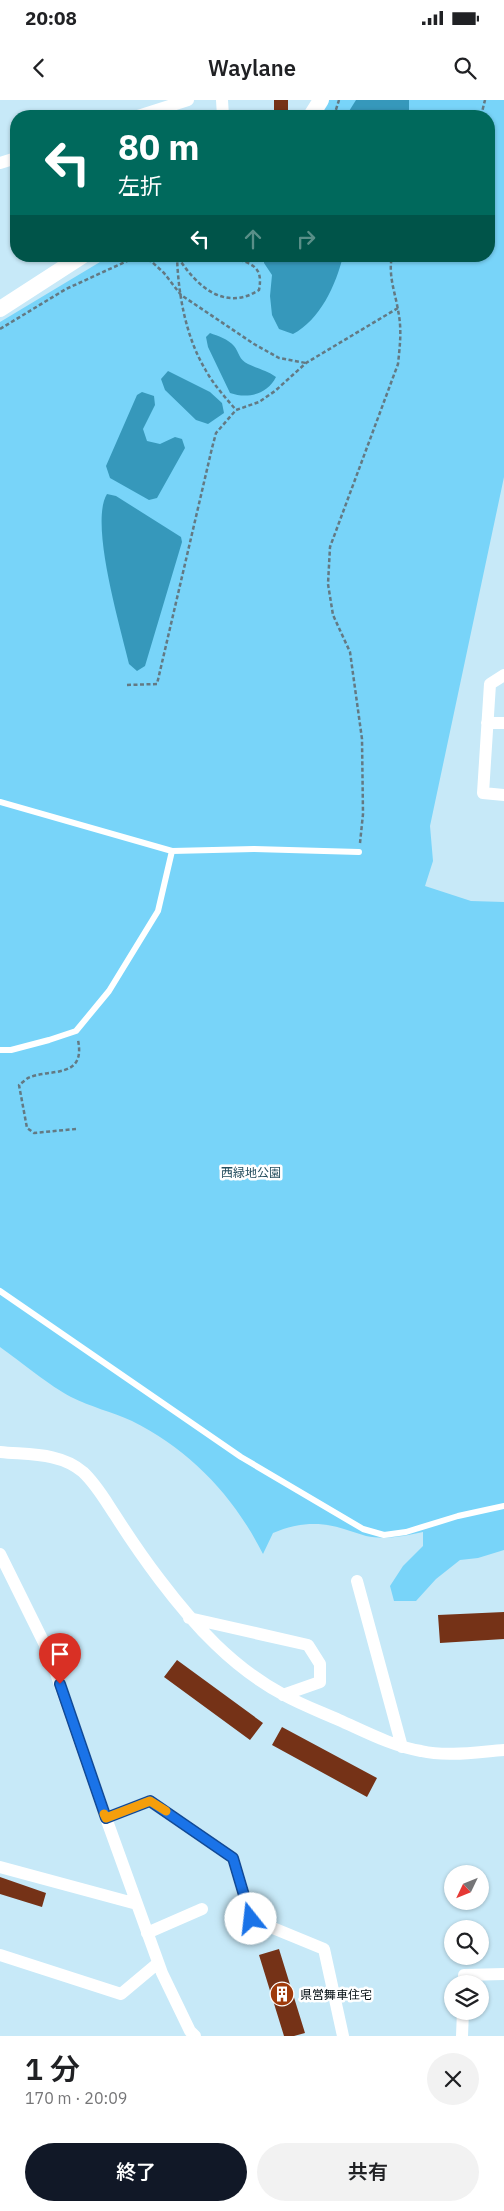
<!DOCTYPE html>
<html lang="ja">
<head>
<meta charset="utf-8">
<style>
	body { margin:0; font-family:"IBM Plex Sans","Noto Sans JP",sans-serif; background:#f2f2f2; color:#202124; height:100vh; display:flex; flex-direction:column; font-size:19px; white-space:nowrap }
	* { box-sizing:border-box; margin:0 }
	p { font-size:16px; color:#757577 }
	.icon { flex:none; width:28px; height:28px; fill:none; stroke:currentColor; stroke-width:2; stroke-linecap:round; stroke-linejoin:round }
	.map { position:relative; height:1936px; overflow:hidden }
	.side { display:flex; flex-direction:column; background:#fff; flex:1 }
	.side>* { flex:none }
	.top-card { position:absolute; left:10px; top:10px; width:485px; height:152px; border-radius:20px; box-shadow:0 1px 4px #0004; background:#00695c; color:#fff; overflow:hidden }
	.needle { width:32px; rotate:227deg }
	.controls { position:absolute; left:444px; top:1765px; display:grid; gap:10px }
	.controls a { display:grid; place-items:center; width:45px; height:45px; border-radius:50%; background:#fff; box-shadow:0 1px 4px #0004; font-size:25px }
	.pin { position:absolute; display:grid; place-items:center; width:42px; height:42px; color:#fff; margin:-51px -21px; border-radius:50% 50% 50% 0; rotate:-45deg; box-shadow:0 0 5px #0007 }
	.pin .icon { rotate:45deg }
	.me { position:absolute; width:55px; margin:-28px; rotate:344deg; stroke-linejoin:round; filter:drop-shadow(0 0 4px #0008) }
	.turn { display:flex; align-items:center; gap:18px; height:105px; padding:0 25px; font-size:22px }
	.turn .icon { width:65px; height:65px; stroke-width:2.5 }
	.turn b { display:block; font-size:35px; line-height:42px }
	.lanes { display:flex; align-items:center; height:48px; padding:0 25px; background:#0003; justify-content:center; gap:25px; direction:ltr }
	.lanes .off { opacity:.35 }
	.round { display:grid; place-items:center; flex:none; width:52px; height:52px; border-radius:26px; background:#f2f2f2 }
	.summary { display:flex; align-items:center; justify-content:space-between; height:85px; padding:0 25px }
	h1 { font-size:30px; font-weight:600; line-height:38px }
	.button { display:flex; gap:10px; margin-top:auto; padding:10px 25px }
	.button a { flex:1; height:58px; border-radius:30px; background:#111827; color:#fff; font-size:20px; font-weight:600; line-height:58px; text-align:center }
	.button a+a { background:#f2f2f2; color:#202124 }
	.status { display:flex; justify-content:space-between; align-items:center; height:35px; padding:0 25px; background:#fff; direction:ltr }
	.status svg { height:14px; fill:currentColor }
	header { display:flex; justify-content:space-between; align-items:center; height:65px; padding:0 25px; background:#fff; font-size:22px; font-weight:600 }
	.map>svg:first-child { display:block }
</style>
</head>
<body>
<div class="status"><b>20:08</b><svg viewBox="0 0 49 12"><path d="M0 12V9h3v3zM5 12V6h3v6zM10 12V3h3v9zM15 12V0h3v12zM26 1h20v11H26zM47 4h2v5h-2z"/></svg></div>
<header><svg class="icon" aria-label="back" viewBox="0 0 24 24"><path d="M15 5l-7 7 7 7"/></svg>Waylane<svg class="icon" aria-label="search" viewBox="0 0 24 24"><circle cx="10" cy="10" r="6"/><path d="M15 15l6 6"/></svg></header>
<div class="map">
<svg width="504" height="1936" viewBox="0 0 504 1936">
	<rect width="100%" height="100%" fill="#c7e9f8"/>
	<path fill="#78d4f9" d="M328,0h176v377l-74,349 3,35 -8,25 46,15 33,1v648l-26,8 -18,2 -24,19 -20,22h-22l-4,-15 13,-20 20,-20v-14c-18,4 -38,8 -57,4 -7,-2 -15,-5 -22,-7 -25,-8 -47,-6 -71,4l-10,21c-30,-59 -72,-103 -131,-133 -20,-9 -41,-14 -61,-24 -21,-11 -50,-35 -71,-50v-1025l110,-66h379v-140h-168z"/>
	<path fill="#3698bb" d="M356,0h53v16h-63z
		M264,156h79c-7,29 -23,64 -50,78l-14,-5 -7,-14 -2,-19 2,-21 -8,-12z
		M210,233c8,3 18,6 24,13 5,6 5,14 14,18 10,5 19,6 28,13 -9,18 -29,22 -46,16l-22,-46 -2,-10z
		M168,271l42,21 12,11 2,10 -16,11 -12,-4 -31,-30 -4,-11z
		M142,292l12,4 1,9 -12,24 4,12 13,3 15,-7 7,2 3,9 -28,50 -8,2 -39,-22 -4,-12 31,-71z
		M107,394l9,2 65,41 1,5 -37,124 -8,5 -8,-7c-8,-35 -40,-141 -22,-170z"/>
	<path fill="#753217" d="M274,0h14v15h-14z
		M504,1512v27l-64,4 -2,-28z
		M177,1560l86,63 -13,17 -86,-63z
		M282,1627l95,51 -10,19 -95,-52z
		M0,1777l46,16 -4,14 -42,-13z
		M279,1849l26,84 -11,3h-10l-25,-81z"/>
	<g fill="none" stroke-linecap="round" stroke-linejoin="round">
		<path stroke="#637983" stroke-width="2.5" stroke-dasharray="4 2.5" stroke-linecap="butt" d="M334,16l5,-16
			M481,16l4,-16
			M142,156l10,6 12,11 17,22 73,49 25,14 27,5
			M177,156c1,38 9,81 28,113 8,15 20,28 31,41
			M178,157c18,29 47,55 81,33 5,-26 -10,-26 -29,-34
			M0,229l66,-40 72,-33
			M127,585l30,-1 55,-236 4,-15 20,-23 23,-8 16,-11 31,-28 92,-55
			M360,743l3,-29 -1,-75 -12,-87 -17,-37 -5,-31 2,-37 68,-183c2,-19 4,-35 0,-54 -3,-18 -10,-35 -6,-54
			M76,1029l-42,4 -7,-5 -8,-43c3,-2 6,-5 9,-7 21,-10 58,2 50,-38"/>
		<path stroke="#fff" stroke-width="6" d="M0,702l172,49 82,-2 105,3
			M0,950h11l38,-10 27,-9 33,-40 49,-80 14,-60
			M0,1191l241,166 122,72 21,6 22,-3 52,-16 46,-10"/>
		<path stroke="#fff" stroke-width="12" d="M222,0l1,16
			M138,16l50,-16
			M0,63l16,-5
			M504,575l-14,9 -7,109 21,2
			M487,623h17
			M0,1352c28,3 60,0 83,20 13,12 22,28 32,43 14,22 29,44 45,65 34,45 73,88 124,115 18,10 37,17 55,25 27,12 53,26 82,31 26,6 56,1 83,-1
			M0,1454l49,99 57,165 56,155 28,58 5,5
			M357,1481l45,166
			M189,1518l119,27 12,19v18l-37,13
			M106,1718l44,-17 83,57 18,61 73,30 19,87
			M0,1767l137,37
			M147,1833l55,-24
			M0,1855l121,39 37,-31
			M464,1884v-9l40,-1
			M462,1936l1,-25"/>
		<path stroke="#fff" stroke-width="16" d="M311,16l10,-16
			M0,209l82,-53"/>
	</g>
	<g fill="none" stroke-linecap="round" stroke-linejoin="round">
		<g stroke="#114b97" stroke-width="12">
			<path id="route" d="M60,1584l46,134 44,-17 83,57 18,61"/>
		</g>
		<use href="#route" stroke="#1a73e8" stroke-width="9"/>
		<path stroke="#f59e0b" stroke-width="9" d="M104,1714l2,4 44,-17 16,10"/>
	</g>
	<defs>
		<g id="building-disc" transform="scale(1.25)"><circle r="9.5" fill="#9f3a0b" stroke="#fff"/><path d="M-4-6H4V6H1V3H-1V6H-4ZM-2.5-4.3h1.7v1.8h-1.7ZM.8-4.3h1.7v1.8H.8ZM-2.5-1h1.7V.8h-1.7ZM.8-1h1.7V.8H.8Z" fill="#fff"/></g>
	</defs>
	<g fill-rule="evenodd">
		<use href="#building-disc" x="282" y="1894"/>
	</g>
	<g text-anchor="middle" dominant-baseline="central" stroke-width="5" stroke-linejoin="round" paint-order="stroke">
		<g font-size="12" fill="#254e5e" stroke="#fff">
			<text x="251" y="1072">西緑地公園</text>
		</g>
		<g font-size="12" fill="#040e13" stroke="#fff" text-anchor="start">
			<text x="300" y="1894">県営舞車住宅</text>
		</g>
	</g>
</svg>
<div class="controls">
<a><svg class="needle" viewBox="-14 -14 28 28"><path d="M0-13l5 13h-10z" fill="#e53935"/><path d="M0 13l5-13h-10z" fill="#757577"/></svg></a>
<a><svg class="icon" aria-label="search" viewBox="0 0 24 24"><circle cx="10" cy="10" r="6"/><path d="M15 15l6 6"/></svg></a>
<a><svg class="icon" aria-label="layers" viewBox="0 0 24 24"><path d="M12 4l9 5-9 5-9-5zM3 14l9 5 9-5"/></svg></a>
</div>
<div class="pin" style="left:60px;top:1584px;background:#d93025"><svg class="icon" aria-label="arrive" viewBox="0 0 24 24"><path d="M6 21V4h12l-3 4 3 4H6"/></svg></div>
<svg class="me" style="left:251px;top:1819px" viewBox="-20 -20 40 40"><circle r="19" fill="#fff"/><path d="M0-13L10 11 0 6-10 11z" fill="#1a73e8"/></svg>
<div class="top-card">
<div class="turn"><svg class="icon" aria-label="left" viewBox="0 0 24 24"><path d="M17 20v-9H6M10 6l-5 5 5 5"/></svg><div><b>80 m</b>左折</div></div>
<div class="lanes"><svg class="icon" aria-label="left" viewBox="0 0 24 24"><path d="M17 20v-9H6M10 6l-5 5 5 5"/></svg><svg class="icon off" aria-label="ahead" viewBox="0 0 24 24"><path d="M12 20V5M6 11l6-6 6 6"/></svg><svg class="icon off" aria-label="right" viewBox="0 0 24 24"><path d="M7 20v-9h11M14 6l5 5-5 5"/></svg></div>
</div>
</div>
<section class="side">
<div class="summary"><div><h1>1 分</h1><p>170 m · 20:09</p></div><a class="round"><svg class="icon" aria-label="close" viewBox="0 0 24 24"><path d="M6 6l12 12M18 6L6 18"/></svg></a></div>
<div class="button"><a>終了</a><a>共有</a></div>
</section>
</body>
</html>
